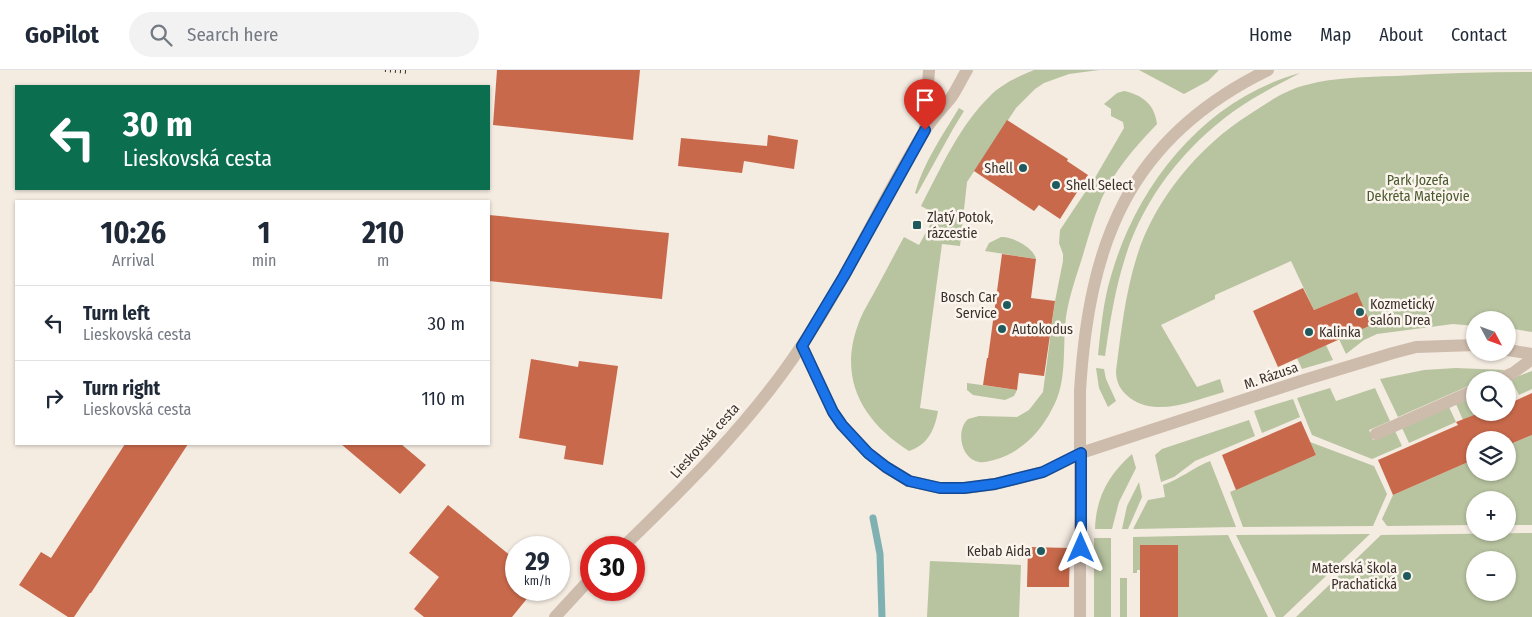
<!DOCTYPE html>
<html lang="en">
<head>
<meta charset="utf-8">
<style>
	body { margin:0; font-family:"Fira Sans Condensed",sans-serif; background:#f2f2f3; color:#1f2937; height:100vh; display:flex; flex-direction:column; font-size:19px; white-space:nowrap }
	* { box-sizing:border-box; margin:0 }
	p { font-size:16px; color:#747a83 }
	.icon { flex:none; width:28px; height:28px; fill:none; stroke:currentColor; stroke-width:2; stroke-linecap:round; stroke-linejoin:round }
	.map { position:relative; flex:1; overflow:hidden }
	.panel { position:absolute; left:15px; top:130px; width:475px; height:245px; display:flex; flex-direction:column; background:#fff; border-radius:0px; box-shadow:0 1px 4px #0004 }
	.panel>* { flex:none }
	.top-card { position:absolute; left:15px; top:15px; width:475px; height:105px; border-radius:0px; box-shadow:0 1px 4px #0004; background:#0b6e4f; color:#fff; overflow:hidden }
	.needle { width:32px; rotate:131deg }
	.tools { position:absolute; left:1466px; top:241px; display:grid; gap:10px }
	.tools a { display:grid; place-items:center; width:50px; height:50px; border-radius:50%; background:#fff; box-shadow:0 1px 4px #0004; font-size:25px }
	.speed { position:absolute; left:505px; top:466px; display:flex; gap:10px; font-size:25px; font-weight:700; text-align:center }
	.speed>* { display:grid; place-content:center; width:65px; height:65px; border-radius:50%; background:#fff; box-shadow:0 1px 4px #0004; line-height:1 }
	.speed small { font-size:12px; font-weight:400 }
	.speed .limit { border:8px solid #d22; background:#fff; color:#111 }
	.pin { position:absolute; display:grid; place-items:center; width:42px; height:42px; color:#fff; margin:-51px -21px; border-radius:50% 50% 50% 0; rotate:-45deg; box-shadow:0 0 5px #0007 }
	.pin .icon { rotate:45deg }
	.me { position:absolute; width:55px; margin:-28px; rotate:0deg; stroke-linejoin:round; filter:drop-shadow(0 0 4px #0008) }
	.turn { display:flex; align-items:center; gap:18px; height:105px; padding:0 25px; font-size:22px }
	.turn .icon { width:65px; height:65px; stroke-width:2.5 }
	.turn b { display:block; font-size:35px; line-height:42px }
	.eta { display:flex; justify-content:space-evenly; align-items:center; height:85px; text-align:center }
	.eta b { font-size:30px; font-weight:700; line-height:35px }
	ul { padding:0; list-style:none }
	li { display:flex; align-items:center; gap:15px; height:75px; padding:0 25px; border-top:1px solid #e0e1e3 }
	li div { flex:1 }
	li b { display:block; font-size:19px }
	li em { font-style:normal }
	header { display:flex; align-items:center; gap:30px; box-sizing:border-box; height:70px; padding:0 25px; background:#fff; border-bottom:1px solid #e0e1e3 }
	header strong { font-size:24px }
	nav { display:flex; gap:28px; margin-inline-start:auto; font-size:18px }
	.search { width:350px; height:45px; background:#f2f2f3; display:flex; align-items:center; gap:12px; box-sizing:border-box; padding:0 18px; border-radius:28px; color:#747a83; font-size:19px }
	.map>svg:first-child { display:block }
</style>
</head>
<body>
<header>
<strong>GoPilot</strong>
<div class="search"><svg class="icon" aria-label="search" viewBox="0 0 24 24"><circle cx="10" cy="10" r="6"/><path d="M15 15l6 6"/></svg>Search here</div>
<nav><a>Home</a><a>Map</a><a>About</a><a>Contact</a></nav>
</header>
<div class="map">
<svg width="1532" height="547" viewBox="0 0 1532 547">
	<rect width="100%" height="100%" fill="#f4ebe1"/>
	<path fill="#b8c4a0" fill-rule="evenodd" d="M1034,0h65l-30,4 -25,9 -9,6 -19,19 -49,74 -7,64 -18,-2 -22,164 18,3c-3,18 -10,34 -29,40 -46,-29 -71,-72 -51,-126 4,-12 11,-23 17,-34 10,-18 19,-36 29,-54l15,8 17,-31 -15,-8c20,-38 38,-80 70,-111 11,-11 28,-19 43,-25z
		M1139,0h80l-11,11 -24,13z
		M1532,2v260l-24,-4v-8h-33v6l-22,-2 -76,10 -13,6 -18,14 -7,-15 18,-47 -43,18 -23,-49 -76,34v4l-54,26 36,62 23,-8 4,13c-29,8 -67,26 -94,6 -9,-7 -14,-15 -14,-27 5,-38 9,-77 21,-115 18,-57 62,-110 113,-142 17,-11 35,-24 56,-29 30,-8 60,-8 90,-9 45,-3 91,-4 136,-4z
		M1300,3c-23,12 -45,23 -66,38 -49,35 -90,87 -108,144 -11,33 -16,67 -21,101l-7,-1c3,-26 5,-53 13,-79 26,-92 94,-177 189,-203z
		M1124,21c19,4 31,14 33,33 -21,22 -44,48 -56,76 -8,19 -13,39 -19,58 -6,19 -13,39 -16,59 -4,31 2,64 -14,92 -12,24 -32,44 -58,51 -5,1 -10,3 -15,2 -19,-4 -23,-32 -11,-43l11,-3 38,1 12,-7 14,-18 12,-91 8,-40v-7l-4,-11 1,-13 36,-54 28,-48 -1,-6 -12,-6v-7l-7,-5 13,-11z
		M959,38l5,3 -11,18 -36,65 -2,-1c9,-31 27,-57 44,-85z
		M1001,167c11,-1 33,11 35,22l-51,-8 4,-8z
		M1326,275l7,15 -31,9 -5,-11z
		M1096,298l8,1 2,10 10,22 -8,6 -9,-19z
		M1456,298l49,2 -24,10h-6v3l-77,34 -18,-38 44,-9z
		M1532,301v18l-13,6 -8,-16z
		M967,313l50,7 -3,6 -9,4 -32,-5 -6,-5z
		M1330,318l6,13 39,-13 15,33 -21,9 4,10 22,-9 7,15 -30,13 -60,-24 -15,-37z
		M1475,325v17l4,1 -16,7 -7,-16z
		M1293,329l7,18 -38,16 -8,-22z
		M1449,337l7,15 -47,21 -7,-15z
		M1249,350l6,16 -60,25 -21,16 -13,5 -6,-27 7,-6z
		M1532,365v90h-24v-25h-33v25l-88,1 -5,-7 11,-24 82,-36v13h33v-27z
		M1310,372l64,24 13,28 -14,32 -130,1 -13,-35 86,-37z
		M1132,384l4,14 -17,34 -7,27h-17c1,-31 13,-54 37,-75z
		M1210,391l26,66 -103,2 15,-29 17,-3 -2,-12c17,-6 30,-17 47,-24z
		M1139,412l3,15 -14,32h-6l5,-23z
		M1532,463v84h-236l85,-82zM1475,490h33v32h-33z
		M1370,464l-87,83h-7l-40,-82z
		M1228,465l40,82h-90v-72h-38v25h-3v3h-4v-36z
		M1094,468h17v79h-17z
		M930,491l91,4 -2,52h-92z
		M1120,508h7v39h-7z"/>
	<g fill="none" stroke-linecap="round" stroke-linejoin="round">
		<path stroke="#7fb0b2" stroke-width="7" d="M873,448l7,36 2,63"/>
	</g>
	<path fill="#c8694b" d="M497,0h143l-7,70 -140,-15z
		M1007,50l61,39 -1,2 21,14 -28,44 -21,-14 -5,6 -60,-40z
		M768,65l30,5 -4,29 -50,-8 -2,12 -64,-7 3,-28 86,8z
		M489,145l180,18 -7,66 -173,-18z
		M1002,184l34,5 -5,39 24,3 -11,75 -25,-3 -2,17 -34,-5 4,-27h1z
		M1303,218l11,22 43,-18 14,33 -93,42 -25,-56z
		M531,289l47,8 1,-6 39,5 -15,99 -39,-6 2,-13 -47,-8z
		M1532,323v42l-24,10v-5h-33v19l-82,36 -15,-35 80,-35 -2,-3 26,-10h26v-8z
		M1301,351l15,34 -80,35 -14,-35z
		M125,374h63l-97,149h-1l-16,24h-6l-49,-32 22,-33 10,6z
		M341,374h60l25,21 -26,29z
		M448,435l68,55v30h18l-22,27h-88l-10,-8 25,-32 -30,-24z
		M1140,475h38v72h-38z
		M1028,477l42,1 -1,39h-42z"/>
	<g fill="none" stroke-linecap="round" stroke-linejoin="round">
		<path stroke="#cdbbac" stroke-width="12" d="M925,60l4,-60
			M802,276l31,66 9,13 26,28 18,14 23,14 31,7h25l30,-4 48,-12 38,-19 223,-73 89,-27 23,-6 59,-2
			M1508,280l24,4
			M1497,310l16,-7 19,-14
			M1376,364l99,-44
			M622,478c65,-63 130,-127 180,-203 46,-68 79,-144 122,-213 7,-12 17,-22 26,-33 6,-8 11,-19 17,-29
			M555,547l36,-39
			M1080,547v-226c9,-148 48,-253 188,-321"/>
		<path stroke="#3b302b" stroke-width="4" stroke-dasharray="1 4" stroke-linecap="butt" d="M385,0l24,2"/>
	</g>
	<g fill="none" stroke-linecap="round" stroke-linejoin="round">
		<g stroke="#114b97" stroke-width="12">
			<path id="route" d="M925,60l-81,146 -42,70 31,66 9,13 26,28 18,14 23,14 31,7h24l31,-4 48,-12 38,-19v95"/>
		</g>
		<use href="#route" stroke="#1a73e8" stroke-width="9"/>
	</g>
	<g fill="#1f5a5e" stroke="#fbf5ee" stroke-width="2">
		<circle cx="1023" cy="98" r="5"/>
		<circle cx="1056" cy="115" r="5"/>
		<rect x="912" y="150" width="10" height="10" rx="2.5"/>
		<circle cx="1007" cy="235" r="5"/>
		<circle cx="1360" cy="242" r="5"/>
		<circle cx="1002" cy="259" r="5"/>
		<circle cx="1309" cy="262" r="5"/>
		<circle cx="1041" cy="481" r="5"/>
		<circle cx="1407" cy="506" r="5"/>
	</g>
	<g text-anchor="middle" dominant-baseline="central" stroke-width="5" stroke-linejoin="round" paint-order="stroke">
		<g font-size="14" fill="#3b302b" stroke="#fbf5ee" text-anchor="start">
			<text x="1013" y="98" text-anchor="end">Shell</text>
			<text x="1066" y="115">Shell Select</text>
			<text x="927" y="147">Zlatý Potok,<tspan x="927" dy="16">rázcestie</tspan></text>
			<text x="997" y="227" text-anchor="end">Bosch Car<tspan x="997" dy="16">Service</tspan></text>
			<text x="1370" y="234">Kozmetický<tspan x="1370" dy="16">salón Drea</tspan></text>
			<text x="1012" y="259">Autokodus</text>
			<text x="1319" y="262">Kalinka</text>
			<text x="1031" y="481" text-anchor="end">Kebab Aida</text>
			<text x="1397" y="498" text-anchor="end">Materská škola<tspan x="1397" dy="16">Prachatická</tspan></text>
		</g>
		<g font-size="14" fill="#4a5a2e" stroke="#fbf5ee">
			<text x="1418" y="110">Park Jozefa<tspan x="1418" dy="16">Dekréta Matejovie</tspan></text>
		</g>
		<g font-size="14" fill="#3b302b" stroke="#fbf5ee">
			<text transform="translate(1271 306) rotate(-19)">M. Rázusa</text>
			<text transform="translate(705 371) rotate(-48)">Lieskovská cesta</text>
		</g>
	</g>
</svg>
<div class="tools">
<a><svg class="needle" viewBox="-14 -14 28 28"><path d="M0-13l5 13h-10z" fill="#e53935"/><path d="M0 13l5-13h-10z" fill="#747a83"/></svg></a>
<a><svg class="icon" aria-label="search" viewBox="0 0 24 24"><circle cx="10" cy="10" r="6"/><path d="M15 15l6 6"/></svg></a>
<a><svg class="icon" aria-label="layers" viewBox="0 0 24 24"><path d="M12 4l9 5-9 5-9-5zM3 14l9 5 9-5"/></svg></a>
<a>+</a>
<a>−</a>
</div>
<div class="speed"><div>29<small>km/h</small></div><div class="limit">30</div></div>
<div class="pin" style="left:925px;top:60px;background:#d93025"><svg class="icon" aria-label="arrive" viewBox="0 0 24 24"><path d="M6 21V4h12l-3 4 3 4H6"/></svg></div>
<svg class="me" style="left:1081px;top:478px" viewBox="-20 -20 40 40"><path d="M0-17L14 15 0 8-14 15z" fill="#1a73e8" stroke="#fff" stroke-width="4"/></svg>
<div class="top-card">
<div class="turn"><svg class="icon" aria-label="left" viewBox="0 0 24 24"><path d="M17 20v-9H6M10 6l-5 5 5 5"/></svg><div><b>30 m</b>Lieskovská cesta</div></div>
</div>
<section class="panel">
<div class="eta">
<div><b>10:26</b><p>Arrival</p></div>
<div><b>1</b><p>min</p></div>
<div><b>210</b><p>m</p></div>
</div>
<ul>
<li><svg class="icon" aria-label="left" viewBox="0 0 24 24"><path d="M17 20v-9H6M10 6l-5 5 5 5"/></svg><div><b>Turn left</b><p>Lieskovská cesta</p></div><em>30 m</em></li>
<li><svg class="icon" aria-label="right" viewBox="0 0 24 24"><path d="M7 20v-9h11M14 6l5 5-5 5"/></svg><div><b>Turn right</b><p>Lieskovská cesta</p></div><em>110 m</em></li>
</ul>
</section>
</div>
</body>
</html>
